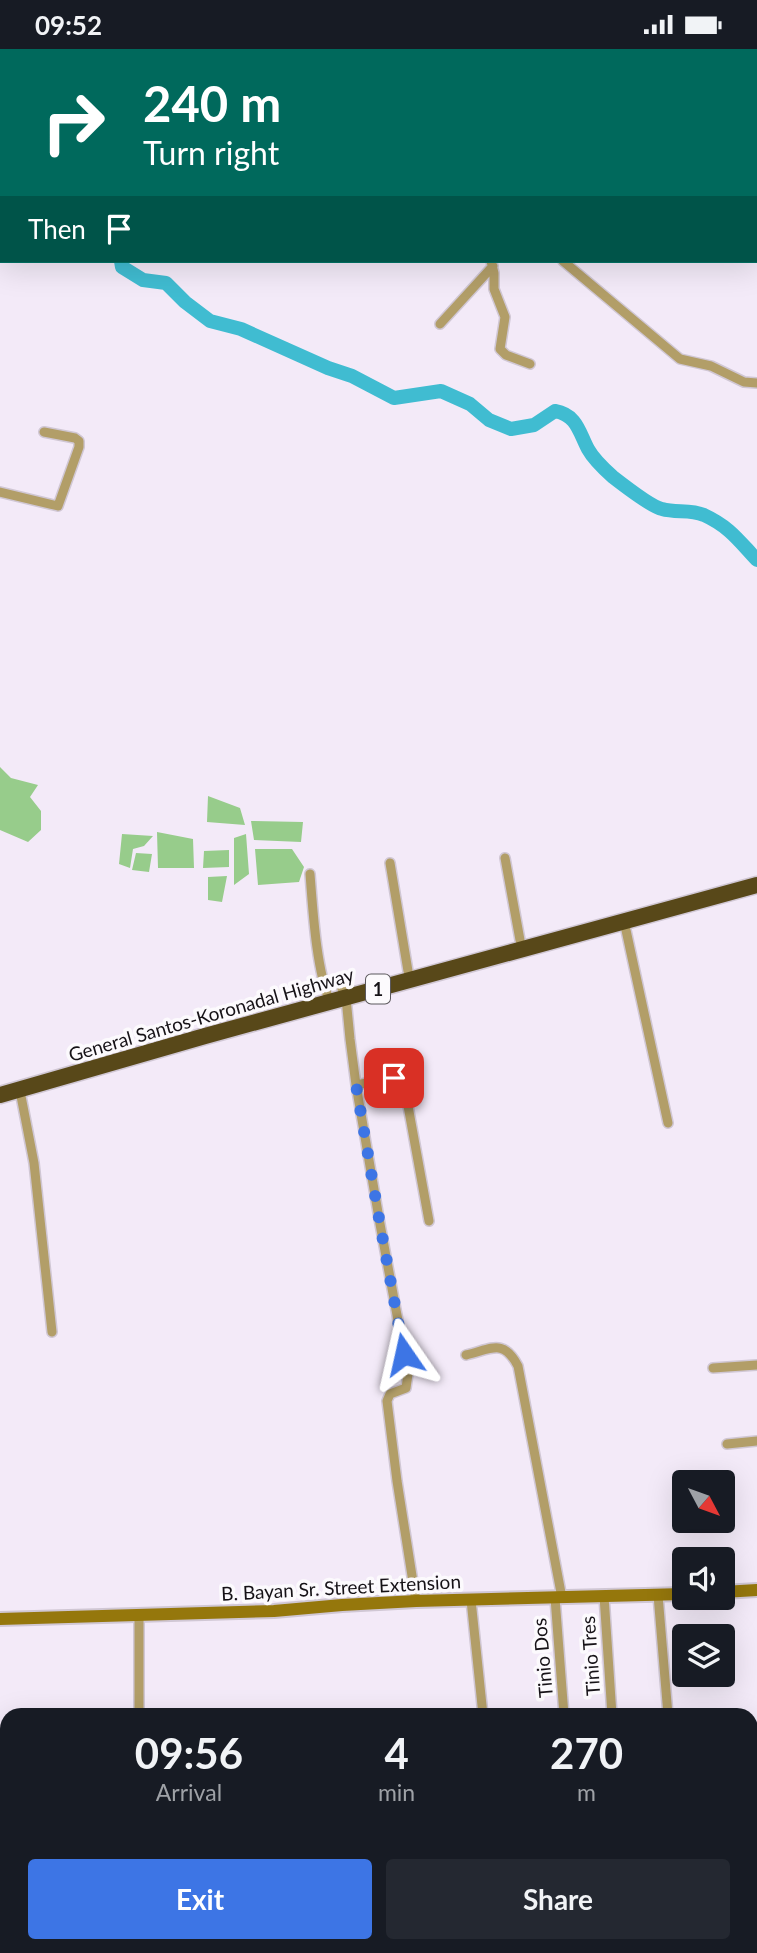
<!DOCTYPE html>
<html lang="en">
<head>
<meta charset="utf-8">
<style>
	body { margin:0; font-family:Lato,sans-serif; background:#242831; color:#f1f3f6; height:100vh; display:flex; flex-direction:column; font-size:26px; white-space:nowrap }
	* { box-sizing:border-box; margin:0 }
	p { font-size:23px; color:#9ea1a6 }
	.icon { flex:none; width:38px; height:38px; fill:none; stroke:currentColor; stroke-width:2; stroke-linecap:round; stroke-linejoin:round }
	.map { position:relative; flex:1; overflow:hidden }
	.panel { position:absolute; left:0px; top:1659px; width:758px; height:245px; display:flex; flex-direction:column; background:#171b24; border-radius:21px 21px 0 0; box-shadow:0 7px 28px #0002 }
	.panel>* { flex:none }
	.top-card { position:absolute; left:0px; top:0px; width:758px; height:214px; box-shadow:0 7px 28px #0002; background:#00695c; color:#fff; overflow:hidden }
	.needle { width:46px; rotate:131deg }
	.buttons { position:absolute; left:672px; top:1421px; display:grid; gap:14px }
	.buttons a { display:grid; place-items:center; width:63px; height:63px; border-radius:7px; background:#171b24; box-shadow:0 7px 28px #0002; font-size:35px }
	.pin { position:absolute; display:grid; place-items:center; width:60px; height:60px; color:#fff; margin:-30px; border-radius:14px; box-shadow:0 4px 10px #0006 }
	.me { position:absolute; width:77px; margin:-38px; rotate:349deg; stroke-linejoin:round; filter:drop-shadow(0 0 5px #0008) }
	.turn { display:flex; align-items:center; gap:24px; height:147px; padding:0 28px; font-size:32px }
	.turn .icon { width:91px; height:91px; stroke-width:2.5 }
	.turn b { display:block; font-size:49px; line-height:60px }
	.then { display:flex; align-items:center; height:66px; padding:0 28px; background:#0003; gap:14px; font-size:26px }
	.eta { display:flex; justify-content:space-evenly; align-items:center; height:119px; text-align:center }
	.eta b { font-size:42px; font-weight:700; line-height:49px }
	.cta { display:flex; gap:14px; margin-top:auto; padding:14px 28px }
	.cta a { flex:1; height:80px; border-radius:7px; background:#3d75e5; color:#fff; font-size:28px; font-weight:700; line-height:80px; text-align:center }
	.cta a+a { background:#242831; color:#f1f3f6 }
	.status { display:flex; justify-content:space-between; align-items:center; height:49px; padding:0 35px; background:#171b24; direction:ltr }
	.status svg { height:19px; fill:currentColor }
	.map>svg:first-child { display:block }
</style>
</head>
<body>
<div class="status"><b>09:52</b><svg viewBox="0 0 49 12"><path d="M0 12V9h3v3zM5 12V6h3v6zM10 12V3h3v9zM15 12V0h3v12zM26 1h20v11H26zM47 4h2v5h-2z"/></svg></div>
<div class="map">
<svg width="757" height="1904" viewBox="0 0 757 1904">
	<rect width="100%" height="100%" fill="#f3eaf8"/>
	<path fill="#97cc8b" d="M0,718l11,11 27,7 -8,12 11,14v19l-13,12 -28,-12z
		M208,747l32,12 5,17 -38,-3z
		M251,772l52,1 -2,20 -47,-2z
		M157,783l36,7 1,29h-36z
		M122,785l31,2 -9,10 -11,3 -3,19 -11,-4z
		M246,785l3,40 -15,11v-47z
		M255,800h37l12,18 -5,15 -41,3z
		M229,801v17l-26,1 1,-17z
		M136,804l16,1 -3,18 -17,-2z
		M227,827l-5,26 -14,-2v-23z"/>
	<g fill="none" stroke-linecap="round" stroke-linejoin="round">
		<path stroke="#40bcd1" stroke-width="14" d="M0,181l2,-1
			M121,212l1,6 21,13 23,3 19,19 25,19 31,8 87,39 24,8 42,22 47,-7 29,13 19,16 22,9 23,-4 21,-14c22,4 24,21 33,38 6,11 16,20 25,28 9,7 39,30 49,32 14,4 28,0 42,6 26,12 35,26 53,45"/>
		<g stroke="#d0c7d4" stroke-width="12">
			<path id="street" d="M228,0l4,2
				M491,212l3,12v16l11,28 -5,32 6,6 24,9
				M563,212l117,98 31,7 33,16 13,1
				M440,275l53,-58
				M0,443l58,14 21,-59v-6l-4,-3 -31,-6
				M505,809l15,82
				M390,814l18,108
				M310,825c3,37 6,94 20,128
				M624,872l44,202
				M342,940l4,9 4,41 6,46 24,139 28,150 -2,14 -16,6 -3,7 10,80 19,120
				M356,1036l38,-7 10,6 25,137
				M20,1042l14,72 18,169
				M466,1306c26,-6 37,-17 52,11l44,232
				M713,1319l44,-3
				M727,1395l30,-3
				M658,1546l10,120
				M604,1547l8,119
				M555,1549l9,117
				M471,1551l12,115
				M139,1565v101
				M0,1704h7
				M503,1897l1,7
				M631,1897l1,7
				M685,1897l1,7"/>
		</g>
		<g stroke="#d0c7d4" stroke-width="16">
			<path id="secondary" d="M97,2l2,-2
				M0,97l2,-2
				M723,1543l34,-2
				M0,1570l274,-8 68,-6 74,-4 268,-7"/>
		</g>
		<g stroke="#d0c7d4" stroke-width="19">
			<path id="highway" d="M0,1046l205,-59 552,-151"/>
		</g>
		<use href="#street" stroke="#b29e68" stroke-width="9"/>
		<use href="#secondary" stroke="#95770c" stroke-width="12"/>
		<use href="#highway" stroke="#584819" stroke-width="16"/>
	</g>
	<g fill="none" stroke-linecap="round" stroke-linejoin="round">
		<path stroke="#3d75e5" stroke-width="12" stroke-dasharray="0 21.6" d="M394,1029l-38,7 24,139 24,130"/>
	</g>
	<g text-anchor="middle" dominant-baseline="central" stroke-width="7" stroke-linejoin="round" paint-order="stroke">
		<rect fill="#fcfafd" stroke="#5b585c" stroke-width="2" x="366" y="925.5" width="24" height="29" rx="5"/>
		<g font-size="18" font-weight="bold" fill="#161217">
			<text x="378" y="940">1</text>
		</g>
		<g font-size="19" fill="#161217" stroke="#fcfafd">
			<text transform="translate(211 965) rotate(-16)">General Santos-Koronadal Highway</text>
			<text transform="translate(341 1538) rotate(-3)">B. Bayan Sr. Street Extension</text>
			<text transform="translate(590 1607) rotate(-94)">Tinio Tres</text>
			<text transform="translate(542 1609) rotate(-95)">Tinio Dos</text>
		</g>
	</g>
</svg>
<div class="buttons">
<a><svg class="needle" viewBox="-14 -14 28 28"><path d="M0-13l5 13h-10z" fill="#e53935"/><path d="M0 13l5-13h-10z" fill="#9ea1a6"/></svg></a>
<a><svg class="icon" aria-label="sound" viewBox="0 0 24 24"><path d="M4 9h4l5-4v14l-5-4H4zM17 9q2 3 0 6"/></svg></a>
<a><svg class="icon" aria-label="layers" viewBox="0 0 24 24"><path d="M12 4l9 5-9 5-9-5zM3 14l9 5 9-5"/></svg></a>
</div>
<div class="pin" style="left:394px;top:1029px;background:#d93025"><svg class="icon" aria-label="arrive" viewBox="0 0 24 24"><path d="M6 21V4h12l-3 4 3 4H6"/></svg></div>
<svg class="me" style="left:404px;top:1305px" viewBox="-20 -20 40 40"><path d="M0-17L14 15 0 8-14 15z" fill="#3d75e5" stroke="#fff" stroke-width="4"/></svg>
<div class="top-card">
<div class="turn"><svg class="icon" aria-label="right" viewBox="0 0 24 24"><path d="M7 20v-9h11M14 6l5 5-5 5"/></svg><div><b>240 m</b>Turn right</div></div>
<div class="then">Then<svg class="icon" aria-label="arrive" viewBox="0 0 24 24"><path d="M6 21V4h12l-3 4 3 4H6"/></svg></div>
</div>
<section class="panel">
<div class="eta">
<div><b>09:56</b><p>Arrival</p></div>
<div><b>4</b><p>min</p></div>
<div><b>270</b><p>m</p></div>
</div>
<div class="cta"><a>Exit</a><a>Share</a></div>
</section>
</div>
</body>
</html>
